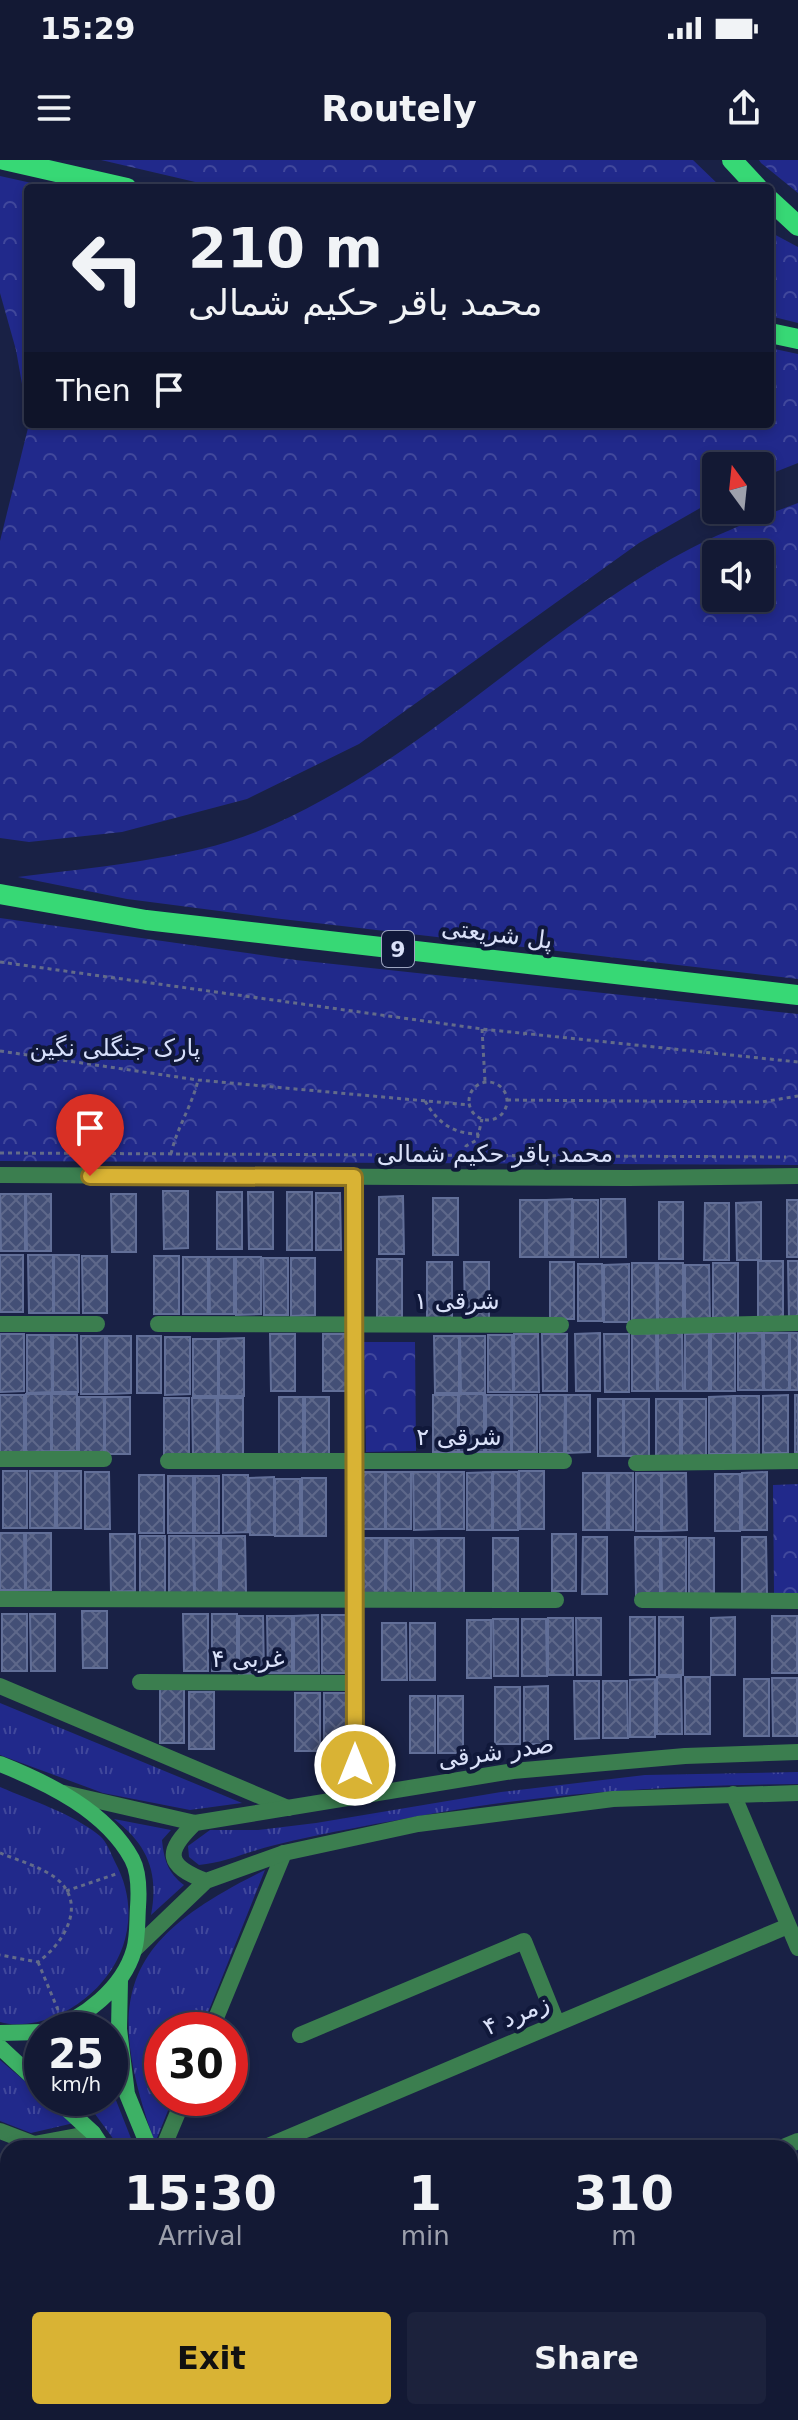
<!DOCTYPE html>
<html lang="en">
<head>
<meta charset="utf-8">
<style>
	body { margin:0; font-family:"DejaVu Sans","Noto Naskh Arabic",sans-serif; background:#1c223c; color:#f1f3f6; height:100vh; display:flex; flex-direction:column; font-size:30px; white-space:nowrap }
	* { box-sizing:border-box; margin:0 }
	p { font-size:26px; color:#9da0ac }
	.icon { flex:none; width:44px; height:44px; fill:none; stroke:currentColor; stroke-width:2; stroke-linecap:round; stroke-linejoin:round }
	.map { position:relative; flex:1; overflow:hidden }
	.side { position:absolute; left:0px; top:1980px; width:798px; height:280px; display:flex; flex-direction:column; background:#131934; border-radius:24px 24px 0 0; box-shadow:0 4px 12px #0003,0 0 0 2px #32384f }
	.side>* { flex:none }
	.banner { position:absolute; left:24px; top:24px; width:750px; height:244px; border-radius:8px; box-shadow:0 4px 12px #0003,0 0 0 2px #32384f; background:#131934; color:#f1f3f6; overflow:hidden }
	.needle { width:52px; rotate:345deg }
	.tools { position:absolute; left:702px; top:292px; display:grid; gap:16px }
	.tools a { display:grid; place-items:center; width:72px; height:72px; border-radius:8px; background:#131934; box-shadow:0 4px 12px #0003,0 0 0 2px #32384f; font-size:40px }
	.speed { position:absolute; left:24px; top:1852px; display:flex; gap:16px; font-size:40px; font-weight:700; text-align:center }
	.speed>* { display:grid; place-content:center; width:104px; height:104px; border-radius:50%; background:#131934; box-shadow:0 4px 12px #0003,0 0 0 2px #32384f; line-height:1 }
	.speed small { font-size:20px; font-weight:400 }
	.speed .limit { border:12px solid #d22; background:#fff; color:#111 }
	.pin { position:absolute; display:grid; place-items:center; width:68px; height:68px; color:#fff; margin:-82px -34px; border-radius:50% 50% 50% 0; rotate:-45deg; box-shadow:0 0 8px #0007 }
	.pin .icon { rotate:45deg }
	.me { position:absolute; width:88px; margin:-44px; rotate:0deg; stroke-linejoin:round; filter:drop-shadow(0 0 6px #0008) }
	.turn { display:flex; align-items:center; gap:28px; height:168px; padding:0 32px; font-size:36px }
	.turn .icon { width:104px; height:104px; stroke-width:2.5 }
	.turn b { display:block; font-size:56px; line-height:68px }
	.then { display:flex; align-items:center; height:76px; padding:0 32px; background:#0003; gap:16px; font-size:30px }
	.eta { display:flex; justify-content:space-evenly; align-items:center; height:136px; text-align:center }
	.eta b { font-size:48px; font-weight:800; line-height:56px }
	.button { display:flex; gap:16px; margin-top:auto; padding:16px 32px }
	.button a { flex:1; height:92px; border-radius:8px; background:#d9b334; color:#111; font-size:32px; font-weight:800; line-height:92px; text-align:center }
	.button a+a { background:#1c223c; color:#f1f3f6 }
	.status { display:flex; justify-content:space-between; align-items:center; height:56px; padding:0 40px; background:#131934; direction:ltr }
	.status svg { height:22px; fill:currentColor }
	header { display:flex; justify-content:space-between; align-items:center; height:104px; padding:0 32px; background:#131934; font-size:36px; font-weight:800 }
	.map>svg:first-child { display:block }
</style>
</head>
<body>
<div class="status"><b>15:29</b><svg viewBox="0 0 49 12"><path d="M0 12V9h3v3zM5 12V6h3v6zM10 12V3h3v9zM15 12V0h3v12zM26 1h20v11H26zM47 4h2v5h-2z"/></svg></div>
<header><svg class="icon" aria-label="menu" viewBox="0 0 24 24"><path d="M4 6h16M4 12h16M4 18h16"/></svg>Routely<svg class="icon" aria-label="share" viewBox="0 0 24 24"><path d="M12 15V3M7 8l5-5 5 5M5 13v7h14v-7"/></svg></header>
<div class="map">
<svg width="798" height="2260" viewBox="0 0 798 2260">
	<defs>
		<pattern id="grass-tufts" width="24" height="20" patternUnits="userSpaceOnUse" patternTransform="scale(2)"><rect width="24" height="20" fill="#21298b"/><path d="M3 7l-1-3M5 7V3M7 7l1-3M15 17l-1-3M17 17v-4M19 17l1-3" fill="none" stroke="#41489c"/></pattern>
		<pattern id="forest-crowns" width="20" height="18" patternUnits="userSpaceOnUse" patternTransform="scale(2)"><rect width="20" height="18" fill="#21298b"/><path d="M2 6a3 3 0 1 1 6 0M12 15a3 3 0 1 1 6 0" fill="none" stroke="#41489c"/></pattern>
		<pattern id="building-cross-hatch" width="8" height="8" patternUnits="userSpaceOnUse" patternTransform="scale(2)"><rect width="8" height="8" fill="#434f76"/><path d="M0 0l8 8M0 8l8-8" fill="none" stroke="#5e688a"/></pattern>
	</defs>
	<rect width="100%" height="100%" fill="#192145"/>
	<path fill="url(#grass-tufts)" d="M0,1543l242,100 -52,7 -87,-17 -103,-38z
		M798,1612v12c-121,1 -243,8 -362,29 -54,10 -109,19 -161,32 -26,6 -50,18 -76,20l-10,-8 -1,-11 22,-16h48l58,-7 185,-31 144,-17z
		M0,1627c32,14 72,26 100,49 7,6 11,18 15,26 34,63 0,129 -61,155 -15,6 -38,10 -54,5z
		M114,1659l57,11 -9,10c2,20 6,33 22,45l-33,30c8,-42 -3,-70 -37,-96z
		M265,1710l-64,160h-39v68h11l-18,45c-53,-149 -31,-204 110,-273z
		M0,1900l74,63 -43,10 -31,-12z
		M110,1925l24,61 -14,2 -36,-49 26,-1z"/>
	<path fill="url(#forest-crowns)" fill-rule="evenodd" d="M101,0h592l29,28h-501z
		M759,0h39v33l-37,-30z
		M0,16l54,12h-26v230l-12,-68 -16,-57z
		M770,72l28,15v76l-28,-7z
		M770,188l28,6v109l-38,15v-12h-44v33l-77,44 -280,201 -112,55 -125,33 -93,10 -29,-4v-297l29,-117h741z
		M798,343v476l-525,-61 -146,-19 -109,-22c71,-9 172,-18 238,-45 156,-64 271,-190 415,-273 40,-23 84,-40 127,-56zM760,394v44h-44v-44z
		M0,758l296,42 502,54v151l-798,-4z
		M364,1182h51l1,109 -50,1z
		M798,1324v109h-24l-1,-108z"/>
	<path fill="url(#building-cross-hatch)" stroke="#626f98" stroke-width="2" d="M163,1031h25v57l-24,1z
		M217,1032h25v57h-25z
		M248,1032h25v57h-24z
		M287,1032h25v58h-25z
		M316,1033h24l1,57h-25z
		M0,1034h25v57h-24z
		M26,1034h25v57h-24z
		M111,1034h25v58h-24z
		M403,1036l1,58h-25v-57z
		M433,1038h25v57h-25z
		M572,1039l-1,58h-24v-57z
		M601,1039h24l1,58h-25z
		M520,1040h25v57h-25z
		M573,1040h25v57h-25z
		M787,1040h11v57h-11z
		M659,1042h24v57h-24z
		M761,1042v58h-24l-1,-57z
		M705,1043h24v57h-25z
		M0,1095h23v57h-23z
		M28,1095h25v58h-24z
		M54,1095h25v58h-25z
		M82,1096h25v57h-24z
		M154,1096h25v58h-25z
		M183,1097h25v57h-25z
		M209,1097h25v57h-24z
		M236,1097h25v57l-25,1z
		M263,1098h25v57h-24z
		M291,1098h24v57l-24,1z
		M377,1099h25v58h-25z
		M758,1101h25v57l-25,1z
		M788,1101h10v57h-9z
		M427,1102h25v57h-25z
		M464,1102h25v58h-24z
		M550,1102h24v57h-24z
		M632,1103h24l1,57h-25z
		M658,1103h25v57h-25z
		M713,1103h25v57h-25z
		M578,1104h24l1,57h-25z
		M629,1104v58h-25v-57z
		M685,1105h24l1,57h-25z
		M600,1173v58h-24l-1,-57z
		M656,1173l1,58h-25v-57z
		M658,1173h24l1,58h-25z
		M709,1173v58h-24v-57z
		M711,1173h24v58h-24z
		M738,1173h24l1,57h-25z
		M764,1173h25v57h-25z
		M790,1173h8v57h-8z
		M0,1174h24v57l-24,1z
		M270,1174h25v57h-24z
		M323,1174h24v57h-24z
		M514,1174h24l1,58h-25z
		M542,1174h25v57h-24z
		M604,1174h25v58h-24z
		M27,1175h24l1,57 -25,1z
		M53,1175h24l1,57h-25z
		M488,1175h24l1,57h-25z
		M81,1176h24v58h-24z
		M107,1176h24v57l-24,1z
		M137,1176h24v57h-24z
		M434,1176h25v57h-24z
		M460,1176h25v57h-24z
		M165,1177h25v57l-25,1z
		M244,1178v58h-25v-57z
		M193,1179h25v57h-25z
		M26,1234h25v57l-25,1z
		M52,1234h25v57h-25z
		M459,1234h25v58h-25z
		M0,1235h24v57h-24z
		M433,1235h25v57h-25z
		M486,1235h25v57h-25z
		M512,1235h25v57h-25z
		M540,1235h25l-1,58h-24z
		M566,1235h24v57l-24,1z
		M788,1235v58h-25v-57z
		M795,1235h3v57h-3z
		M733,1236v58h-24v-57z
		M735,1236h24v58h-24z
		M79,1237h25v57h-25z
		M105,1237h25v57h-25z
		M279,1237h24v57h-24z
		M305,1237h24v57h-24z
		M164,1238h25v57h-25z
		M192,1238h25v57h-24z
		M218,1238h25v57h-24z
		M598,1239h25v57h-25z
		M624,1239h25v57h-25z
		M656,1239h24v57h-24z
		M682,1239h24v57h-24z
		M3,1311h24v57h-24z
		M30,1311h25v57h-25z
		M57,1311h24v57h-24z
		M519,1311h25v58h-24z
		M85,1312h24l1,57h-25z
		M360,1312h25v57h-25z
		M386,1312h25v57h-25z
		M413,1312h25v57l-24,1z
		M439,1312h25v57h-24z
		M492,1312v58h-25v-57z
		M493,1312h25v58h-25z
		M767,1312v58h-25v-57z
		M583,1313h24v57h-24z
		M609,1313h24v57h-24z
		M636,1313h25v58h-25z
		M662,1313h24l1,57 -25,1z
		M715,1314h25v57h-25z
		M139,1315h25v58h-25z
		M223,1315h25v57l-25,1z
		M168,1316h25v57h-25z
		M195,1316h24v57h-24z
		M274,1317v58h-24l-1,-57z
		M302,1318h24v58h-24z
		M275,1319h25v57h-25z
		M0,1373h24l1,57h-25z
		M26,1373h25v57h-25z
		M110,1374h25v57l-24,1z
		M552,1374h24v57h-24z
		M140,1376h25v57h-25z
		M169,1376h24l1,57h-25z
		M194,1376h25v58h-24z
		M221,1376h24l1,57h-25z
		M583,1377h24v57h-25z
		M635,1377h25v58h-24z
		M661,1377h25v57h-24z
		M742,1377h24l1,57h-25z
		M361,1378h24v57h-25z
		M387,1378h24v57h-25z
		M413,1378h25v57l-24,1z
		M439,1378h25v57h-24z
		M493,1378h25v58h-25z
		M689,1378h25v57h-25z
		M82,1451h25v57h-24z
		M2,1454h25v57h-25z
		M30,1454h25v57h-24z
		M183,1454h25v57h-24z
		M212,1454h25v57h-25z
		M318,1455l1,58h-25v-57z
		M322,1455h25v58h-25z
		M239,1456h24l1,58h-25z
		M267,1456h25v57h-24z
		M772,1456h25v57h-25z
		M630,1457h25v58h-25z
		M659,1457h24v58h-24z
		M735,1457v58h-24v-57z
		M548,1458h25v57h-25z
		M576,1458h25v57h-24z
		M493,1459h25v57h-24z
		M522,1459h24l1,57h-25z
		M467,1460h24v58h-24z
		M382,1463h24l1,57h-25z
		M410,1463h25v57h-25z
		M657,1517h24l1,57h-25z
		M685,1517h25v57h-25z
		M772,1518h25v58h-24z
		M655,1519v58h-25v-57z
		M744,1519h25v57h-25z
		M574,1521h25v57l-24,1z
		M603,1521h24l1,57h-25z
		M184,1525v58h-24v-57z
		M548,1526v58h-24v-57z
		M495,1527h25v57h-25z
		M189,1532h25v57h-25z
		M295,1533h25v58h-25z
		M324,1533h25v57h-25z
		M410,1536h25v57h-25z
		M438,1536h25v57h-25z"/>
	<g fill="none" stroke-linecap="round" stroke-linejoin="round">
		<path stroke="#636b8a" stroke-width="3" stroke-dasharray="4 4" stroke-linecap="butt" d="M0,802l482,67 316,33
			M482,869l3,52
			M0,891l198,29 272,25
			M469 941a19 19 0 1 1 38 0a19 19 0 1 1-38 0Z
			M507,940l255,2 36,-6
			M425,941c13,22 28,33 54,33
			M0,993l786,4
			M171,994c6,-27 21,-48 27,-74
			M464,995l2,-9 11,-6 5,-21
			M0,1693c17,7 42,14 57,26 31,26 6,65 -19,83l-38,-7
			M66,1731l53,-18
			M38,1802l20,48
			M0,2182l8,-2"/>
		<path stroke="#3b7e4f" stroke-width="16" d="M354,1017l1,588
			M0,1164h97
			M158,1164l403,1
			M634,1167l164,-4
			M0,1299h104
			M168,1301h396
			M636,1303l162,-2
			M0,1439l556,1
			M642,1440l156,1
			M140,1522l215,1
			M0,1526l288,122
			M733,1634l65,154
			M211,1870l73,-177
			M300,1875l224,-94 33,82
			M0,1971l34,13 59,-11
			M163,1988l21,-50
			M263,1988l525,-222
			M781,1988l17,-7
			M0,2014l8,-2
			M0,2100l8,-2
			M790,2137l8,-4
			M664,2252l3,8
			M40,2260l28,-8
			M492,2260l20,-8"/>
		<path stroke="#3b7e4f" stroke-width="16" d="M0,1015l629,3 169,-2
			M64,1633l131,30 318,-52 172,-15 113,-4
			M195,1663c-30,29 -30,42 11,58
			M135,1789l71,-68 78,-28 134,-29 195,-25 185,-6"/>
		<path stroke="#3db165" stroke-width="16" d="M0,1604c48,19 106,47 132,95 7,13 7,34 6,48 -1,14 0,30 -4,43 -11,38 -50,69 -86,80
			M120,1820l-1,49 8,65 22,54
			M0,1873l42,-1
			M0,1887l42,39
			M55,1938l38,35 10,15
			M271,2252l5,8
			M310,2252l5,8"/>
		<path stroke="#37d875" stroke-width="20" d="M4,0l123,28
			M732,0l26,28
			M770,40l28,26
			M770,173l28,6
			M0,734l146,26 652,75"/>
	</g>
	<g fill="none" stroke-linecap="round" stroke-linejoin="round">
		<g stroke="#8d7422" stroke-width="20">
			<path id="route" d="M90,1016l264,1 1,588"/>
		</g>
		<use href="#route" stroke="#d9b334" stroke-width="14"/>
	</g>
	<g text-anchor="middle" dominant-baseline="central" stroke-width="8" stroke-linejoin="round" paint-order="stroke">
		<rect fill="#10183a" stroke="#9da5c0" stroke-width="2" x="382" y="771" width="32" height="36" rx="6"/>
		<g font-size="22" font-weight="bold" fill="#dae1f9">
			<text x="398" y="789">9</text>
		</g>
		<g font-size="24" fill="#dae1f9" stroke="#10183a">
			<text transform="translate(497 774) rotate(7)">پل شریعتی</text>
			<text x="495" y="994">محمد باقر حکیم شمالی</text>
			<text x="457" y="1141">۱ شرقی</text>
			<text x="459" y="1277">۲ شرقی</text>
			<text x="248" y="1499">۴ غربی</text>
			<text transform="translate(496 1592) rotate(-8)">صدر شرقی</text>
			<text transform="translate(516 1855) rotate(-23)">زمرد ۴</text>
		</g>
		<g font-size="24" fill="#d6dffb" stroke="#10183a">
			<text x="115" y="888">پارک جنگلی نگین</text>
		</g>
	</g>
</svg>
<div class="tools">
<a><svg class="needle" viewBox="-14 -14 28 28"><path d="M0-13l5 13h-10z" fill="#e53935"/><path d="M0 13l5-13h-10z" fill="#9da0ac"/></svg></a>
<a><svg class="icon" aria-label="sound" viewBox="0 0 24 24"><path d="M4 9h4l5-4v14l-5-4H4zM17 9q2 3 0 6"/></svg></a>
</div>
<div class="speed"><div>25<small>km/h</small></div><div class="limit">30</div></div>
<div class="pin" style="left:90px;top:1016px;background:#d93025"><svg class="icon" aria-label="arrive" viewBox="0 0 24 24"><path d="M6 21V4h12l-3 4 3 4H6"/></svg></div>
<svg class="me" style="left:355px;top:1605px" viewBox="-20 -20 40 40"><circle r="17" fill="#d9b334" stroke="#fff" stroke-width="3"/><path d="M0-11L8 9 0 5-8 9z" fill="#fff"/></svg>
<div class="banner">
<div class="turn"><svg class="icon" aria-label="left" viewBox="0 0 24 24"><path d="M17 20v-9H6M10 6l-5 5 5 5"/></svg><div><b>210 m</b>محمد باقر حکیم شمالی</div></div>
<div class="then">Then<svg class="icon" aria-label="arrive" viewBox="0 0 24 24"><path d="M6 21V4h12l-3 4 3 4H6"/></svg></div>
</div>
<section class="side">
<div class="eta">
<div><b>15:30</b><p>Arrival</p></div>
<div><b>1</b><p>min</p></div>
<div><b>310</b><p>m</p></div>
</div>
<div class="button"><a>Exit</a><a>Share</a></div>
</section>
</div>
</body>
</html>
